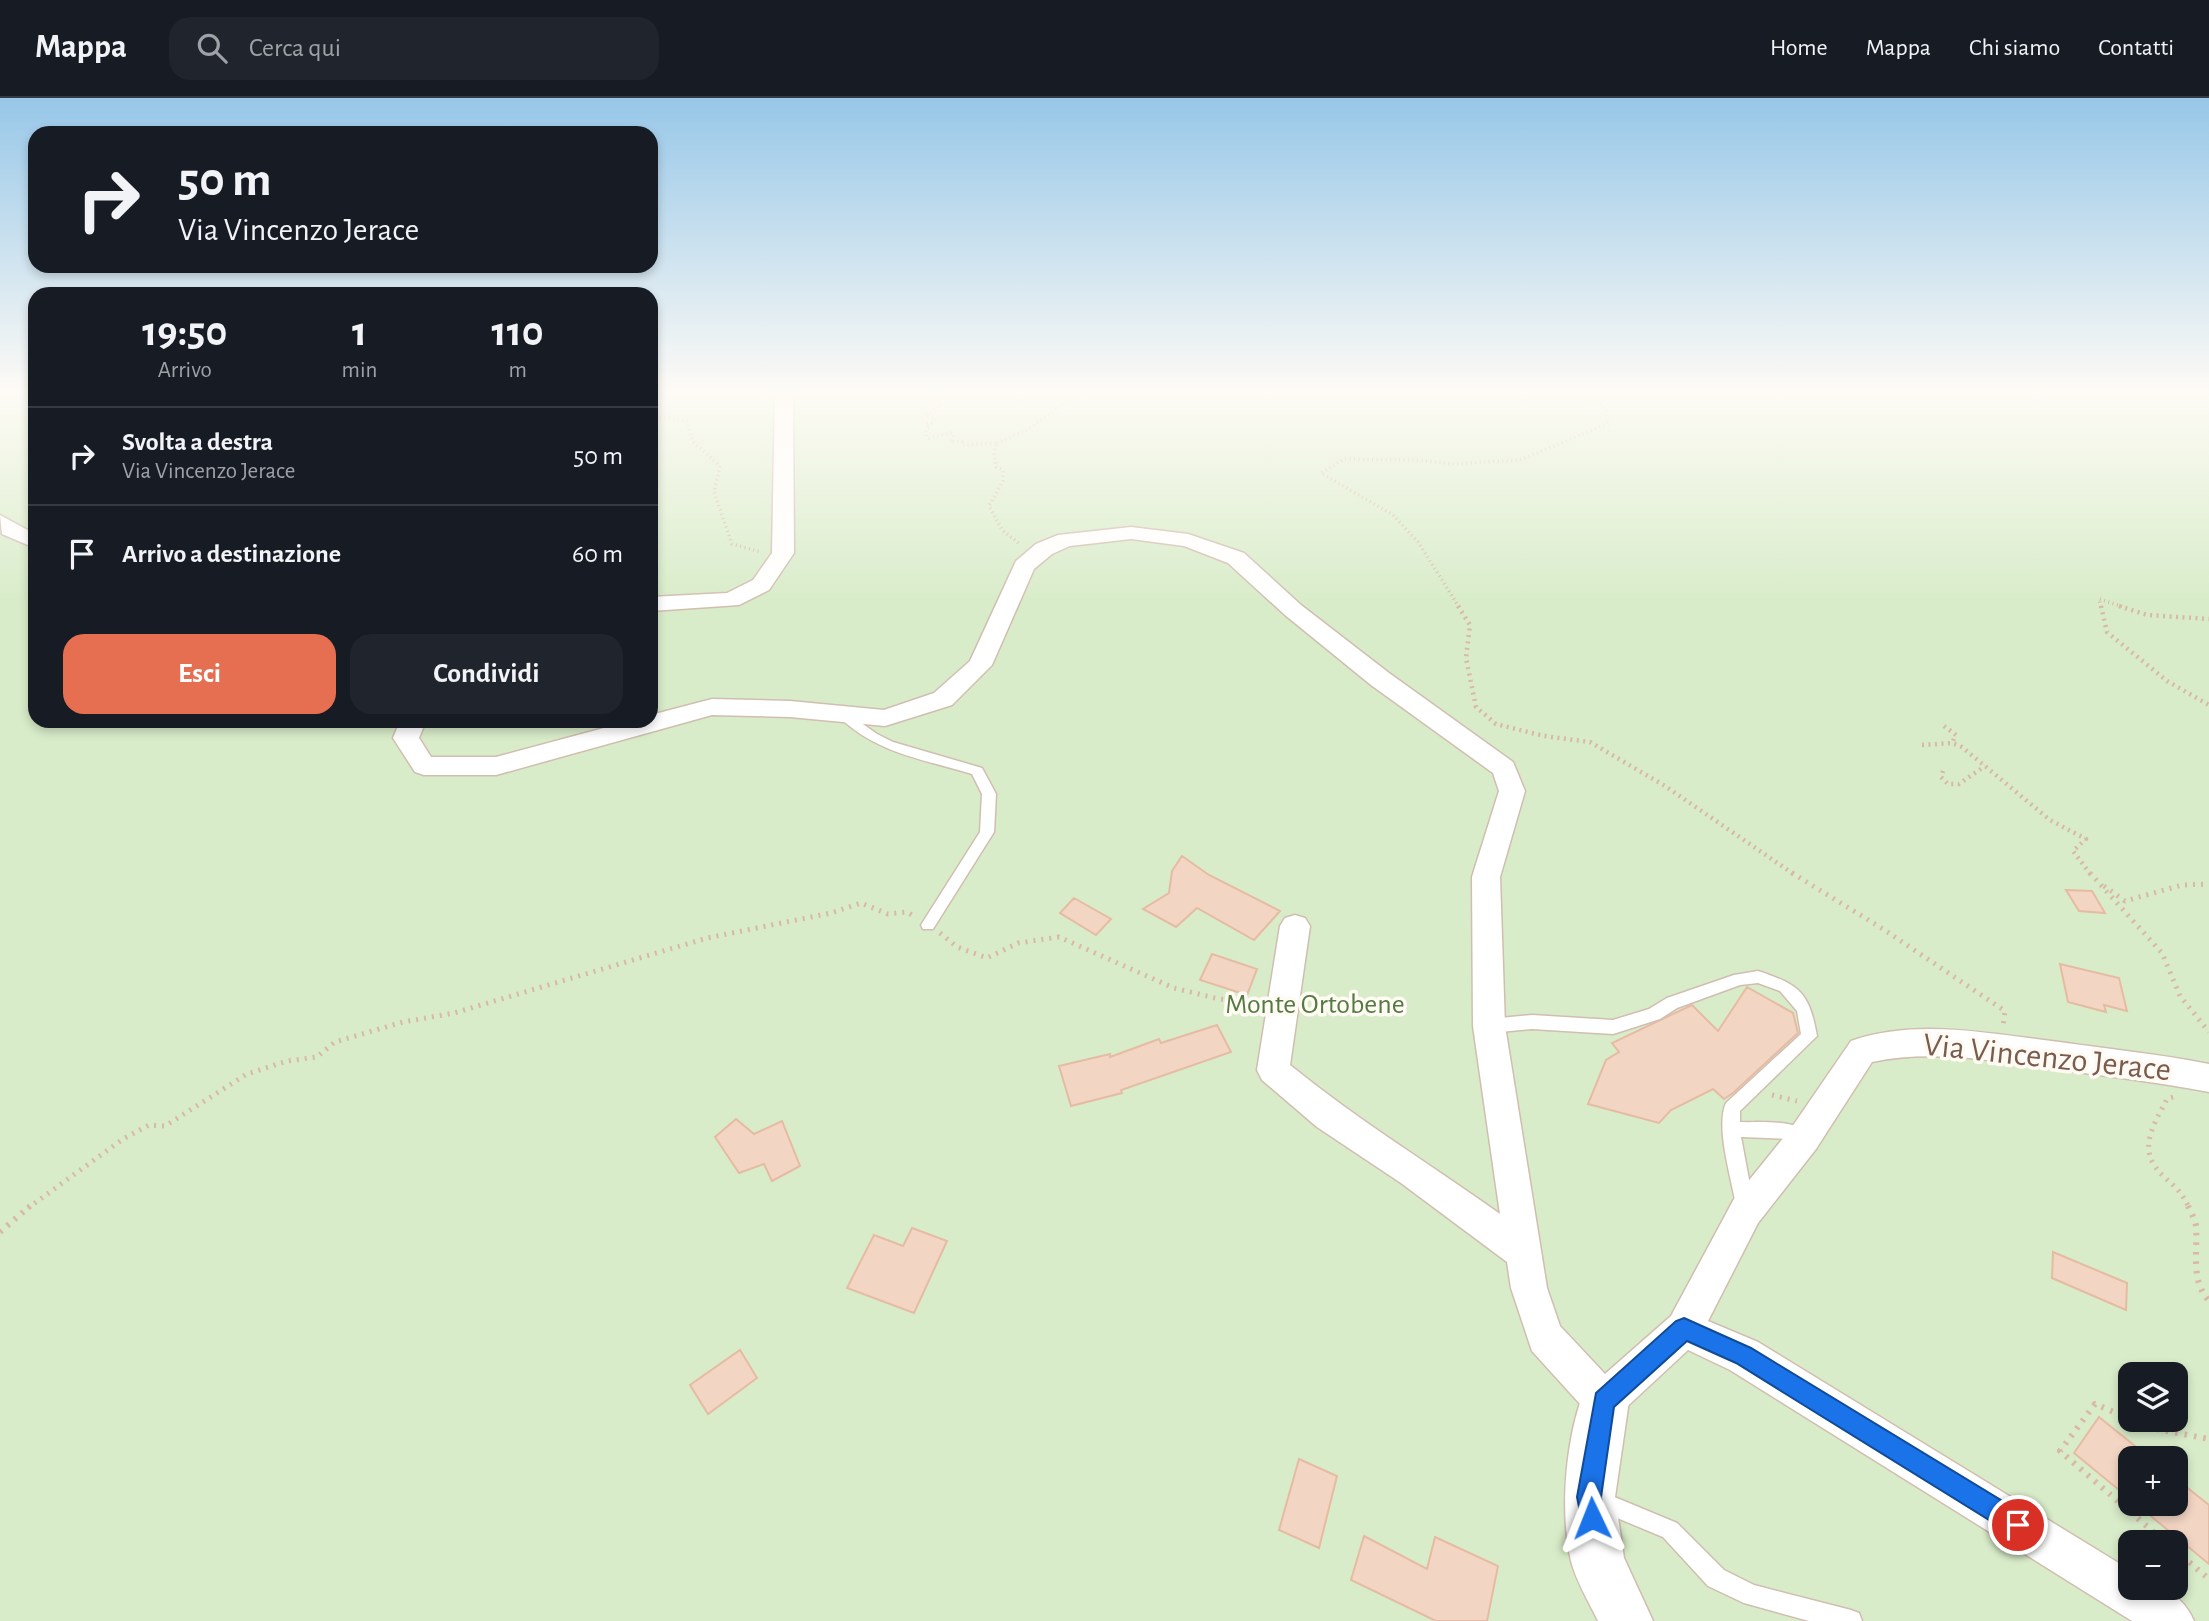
<!DOCTYPE html>
<html lang="it">
<head>
<meta charset="utf-8">
<style>
	body { margin:0; font-family:"Alegreya Sans",sans-serif; background:#20242c; color:#f1f3f6; height:100vh; display:flex; flex-direction:column; font-size:26px; white-space:nowrap }
	* { box-sizing:border-box; margin:0 }
	p { font-size:23px; color:#9ea1a6 }
	.icon { flex:none; width:38px; height:38px; fill:none; stroke:currentColor; stroke-width:2; stroke-linecap:round; stroke-linejoin:round }
	.map { position:relative; flex:1; overflow:hidden }
	.sheet { position:absolute; left:28px; top:189px; width:630px; height:441px; display:flex; flex-direction:column; background:#171b24; border-radius:21px; box-shadow:0 4px 10px #0003 }
	.sheet>* { flex:none }
	.top-card { position:absolute; left:28px; top:28px; width:630px; height:147px; border-radius:21px; box-shadow:0 4px 10px #0003; background:#171b24; color:#f1f3f6; overflow:hidden }
	.tools { position:absolute; left:2118px; top:1264px; display:grid; gap:14px }
	.tools a { display:grid; place-items:center; width:70px; height:70px; border-radius:14px; background:#171b24; box-shadow:0 4px 10px #0003; font-size:35px }
	.pin { position:absolute; display:grid; place-items:center; width:60px; height:60px; color:#fff; margin:-30px; border:4px solid #fff; border-radius:50%; box-shadow:0 2px 7px #0007 }
	.me { position:absolute; width:77px; margin:-38px; rotate:358deg; stroke-linejoin:round; filter:drop-shadow(0 0 5px #0008) }
	.turn { display:flex; align-items:center; gap:24px; height:147px; padding:0 35px; font-size:32px }
	.turn .icon { width:91px; height:91px; stroke-width:2.5 }
	.turn b { display:block; font-size:49px; line-height:60px }
	.eta { display:flex; justify-content:space-evenly; align-items:center; height:119px; text-align:center }
	.eta b { font-size:42px; font-weight:600; line-height:49px }
	.action { display:flex; gap:14px; margin-top:auto; padding:14px 35px }
	.action a { flex:1; height:80px; border-radius:21px; background:#e76f51; color:#fff; font-size:28px; font-weight:600; line-height:80px; text-align:center }
	.action a+a { background:#20242c; color:#f1f3f6 }
	ul { padding:0; list-style:none }
	li { display:flex; align-items:center; gap:21px; height:98px; padding:0 35px; border-top:2px solid #363941 }
	li div { flex:1 }
	li b { display:block; font-size:26px }
	li em { font-style:normal }
	header { display:flex; align-items:center; gap:42px; box-sizing:border-box; height:98px; padding:0 35px; background:#171b24; border-bottom:2px solid #363941 }
	header strong { font-size:33px }
	nav { display:flex; gap:38px; margin-inline-start:auto; font-size:24px }
	.search { width:490px; height:63px; background:#20242c; display:flex; align-items:center; gap:18px; box-sizing:border-box; padding:0 24px; border-radius:21px; color:#9ea1a6; font-size:26px }
	.map>svg:first-child { display:block }
</style>
</head>
<body>
<header>
<strong>Mappa</strong>
<div class="search"><svg class="icon" aria-label="search" viewBox="0 0 24 24"><circle cx="10" cy="10" r="6"/><path d="M15 15l6 6"/></svg>Cerca qui</div>
<nav><a>Home</a><a>Mappa</a><a>Chi siamo</a><a>Contatti</a></nav>
</header>
<div class="map">
<svg width="2209" height="1523" viewBox="0 0 2209 1523">
	<rect width="100%" height="100%" fill="#fdf6ec"/>
	<path fill="#d8ecc9" fill-rule="evenodd" d="M0,294h35v329h616v-329h1558v1229h-2209zM2130,1276h45v45h-45zM2130,1360h45v45h-45zM2130,1444h45v45h-45z"/>
	<path fill="#f3d5c3" stroke="#e6bba3" stroke-width="2" d="M1182,758l27,19 71,36 -26,29 -57,-32 -21,19 -33,-18 26,-16 3,-22z
		M2066,792l26,1 13,22 -26,-2z
		M1074,800l37,21 -15,16 -36,-22z
		M1212,856l45,15 -10,26 -47,-15z
		M2060,866l59,14 8,33 -23,-6 2,7 -38,-10z
		M1747,889l46,26 5,20 -65,60 -9,6 -11,-10 -42,21 -12,13 -71,-19 18,-44 13,-8 -7,-9 80,-38 26,26z
		M1217,927l14,27 -110,38 1,3 -51,13 -12,-40 51,-12v3l49,-18 2,4z
		M736,1021l18,15 28,-13 18,45 -28,15 -8,-17 -25,9 -24,-36z
		M912,1130l35,13 -33,72 -67,-25 27,-53 29,11z
		M2053,1154l74,31 -1,27 -74,-32z
		M740,1252l17,28 -49,36 -18,-29z
		M2099,1319l51,41h-20v41l-56,-46z
		M1299,1361l38,17 -18,72 -40,-18z
		M2175,1380l34,27v59l-74,-61h40z
		M1364,1438l63,33 8,-32 63,29 -11,55h-51l-85,-41z"/>
	<g fill="none" stroke-linecap="round" stroke-linejoin="round">
		<g stroke="#d1beb0" stroke-width="3">
			<path id="service" d="M843,612l34,24 16,8 89,26 14,26 -2,38 -61,97h-10l-2,-4 59,-93 2,-38 -10,-20c-49,-15 -94,-20 -133,-57l-2,-3z
				M1758,873c42,14 51,21 59,65l-77,75v11c19,1 63,-4 72,16l-2,5 -6,3 -13,-7 -50,-2 13,69 -3,6 -6,2 -6,-2 -3,-6c-4,-26 -21,-79 -10,-103l75,-69 -4,-23 -17,-20 -22,-8 -18,2 -63,23 -17,11 -47,15 -81,-5 -43,4 -6,-2 -2,-5 2,-5 6,-2 43,-4 81,5 36,-11 18,-11 67,-23z
				M1600,1393l77,32 47,47 30,15 97,25 8,3 3,8h-53l-65,-18 -36,-17 -45,-49 -70,-29 -3,-7 3,-7z"/>
		</g>
		<g stroke="#d1beb0" stroke-width="3">
			<path id="minor" d="M775,294h18l1,161 -25,37 -30,15 -88,6v-14l76,-4 26,-13 19,-27z
				M0,417l35,19v14l-33,-14z
				M1131,429l57,7 56,19 57,52 88,68 124,89 12,29 -25,86 5,149 42,262 13,38 45,48 66,-58 63,-117 58,-72 59,-86c66,-23 140,-7 208,1 50,7 100,12 150,22v28c-51,-10 -103,-16 -155,-23 -59,-8 -122,-20 -182,-7l-56,87 -58,74 -50,98 50,21 372,228v17c30,0 51,4 64,34h-62l-402,-251 -42,-20 -70,65 -14,6 -14,-6 -58,-64 -21,-63 -4,-26 -106,-79 -84,-56 -55,-47 -5,-10 23,-144 5,-8 10,-3 10,3 5,8 -20,139c66,54 140,99 210,149l-27,-188 -1,-149 27,-86 -6,-18 -122,-88 -86,-70 -57,-52 -44,-17 -53,-7 -61,7 -18,8 -18,15 -42,96 -40,40 -67,21 -95,-9 -78,-2 -216,60h-72l-9,-3 -22,-34 7,-17h26l-7,17 12,19h65l134,-36h21v-6l61,-16 78,2 94,9 50,-17 36,-32 46,-100 20,-17 22,-9z"/>
		</g>
		<g stroke="#d1beb0" stroke-width="3">
			<path id="tertiary" d="M1604,1278l17,8 8,17 -14,96 9,61 29,63h-55c-9,-19 -22,-40 -27,-60 -12,-52 -5,-128 16,-177z"/>
		</g>
		<path stroke="#d9b8a5" stroke-width="3.5" stroke-dasharray="1 3.5" stroke-linecap="butt" d="M938,294l-3,8 7,2 -3,5 -14,8 10,3 -3,5h-6l4,5 -4,1v7l3,2 22,-5 3,3 -4,5 12,1v3l35,-2 -3,9 2,15 7,3v11l-14,25 13,24 19,15
			M651,318l36,5 6,21 27,24 -6,26 18,52 29,8
			M997,345l30,-13 42,-30 26,-8
			M1459,509l-41,-65 -25,-27 -72,-42 23,-14 75,1 33,4 68,-4 89,-37 -5,-17 -31,-14
			M2101,509l-2,-8 25,8"/>
		<path stroke="#d9b8a5" stroke-width="4.5" stroke-dasharray="2 4.5" stroke-linecap="butt" d="M1458,508l12,19 -4,33 10,49 20,17 48,12 46,6 75,44 130,89
			M2101,508l6,26 60,49 42,24
			M2119,508l28,9 62,4
			M1944,628l12,9 -4,8
			M1922,647l30,-2 10,4 88,73 36,19 -13,12 18,24
			M1943,673l-2,6 7,7h11l26,-18"/>
		<path stroke="#d9b8a5" stroke-width="5" stroke-dasharray="2 6" stroke-linecap="butt" d="M1792,775l91,56 122,82 -2,15
			M2090,775l72,80 18,43 29,36
			M2104,788l21,15 57,-16 27,-1
			M940,835l17,14 30,11 31,-15 41,-6 115,51 45,11 39,4
			M1772,997l25,6
			M2173,999l-6,2c-10,20 -27,44 -13,66 12,18 24,18 35,43
			M28,1110l95,-69 26,-14 16,1 82,-52 40,-13 30,-4 18,-15 68,-20 51,-9 253,-75 124,-25 30,-10 27,11 19,-2 8,5"/>
		<path stroke="#d9b8a5" stroke-width="6" stroke-dasharray="2.5 7" stroke-linecap="butt" d="M2188,1108c3,6 7,14 8,20 2,26 -6,54 13,75
			M0,1134l30,-26
			M2130,1321l-35,-15 -35,47 105,91
			M2130,1321l21,9 58,11
			M2175,1452l34,29"/>
		<use href="#service" fill="#fff" fill-rule="evenodd"/>
		<use href="#minor" fill="#fff" fill-rule="evenodd"/>
		<use href="#tertiary" fill="#fff" fill-rule="evenodd"/>
	</g>
	<linearGradient id="sky" x2="0" y2="1"><stop stop-color="#97c7e8"/><stop offset="0.58" stop-color="#fefbf6"/><stop offset="1" stop-color="#fefbf6" stop-opacity="0"/></linearGradient>
	<rect width="2209" height="507" fill="url(#sky)"/>
	<path fill="#1a73e8" stroke="#114b97" stroke-width="2" d="M1684,1220l67,30 276,168 3,9 -3,8 -9,4 -8,-4 -274,-170 -49,-22 -73,66 -13,90 3,21 -4,9 -8,3 -9,-3 -6,-30 19,-104 80,-72z"/>
	<g text-anchor="middle" dominant-baseline="central" stroke-width="7" stroke-linejoin="round" paint-order="stroke">
		<g font-size="28" fill="#537a41" stroke="#fffaf3">
			<text x="1315" y="907">Monte Ortobene</text>
		</g>
		<g font-size="33" fill="#7a5c4d" stroke="#fffaf3">
			<text transform="translate(2047 960) rotate(6)">Via Vincenzo Jerace</text>
		</g>
	</g>
</svg>
<div class="tools">
<a><svg class="icon" aria-label="layers" viewBox="0 0 24 24"><path d="M12 4l9 5-9 5-9-5zM3 14l9 5 9-5"/></svg></a>
<a>+</a>
<a>−</a>
</div>
<div class="pin" style="left:2018px;top:1427px;background:#d93025"><svg class="icon" aria-label="arrive" viewBox="0 0 24 24"><path d="M6 21V4h12l-3 4 3 4H6"/></svg></div>
<svg class="me" style="left:1592px;top:1420px" viewBox="-20 -20 40 40"><path d="M0-17L14 15 0 8-14 15z" fill="#1a73e8" stroke="#fff" stroke-width="4"/></svg>
<div class="top-card">
<div class="turn"><svg class="icon" aria-label="right" viewBox="0 0 24 24"><path d="M7 20v-9h11M14 6l5 5-5 5"/></svg><div><b>50 m</b>Via Vincenzo Jerace</div></div>
</div>
<section class="sheet">
<div class="eta">
<div><b>19:50</b><p>Arrivo</p></div>
<div><b>1</b><p>min</p></div>
<div><b>110</b><p>m</p></div>
</div>
<ul>
<li><svg class="icon" aria-label="right" viewBox="0 0 24 24"><path d="M7 20v-9h11M14 6l5 5-5 5"/></svg><div><b>Svolta a destra</b><p>Via Vincenzo Jerace</p></div><em>50 m</em></li>
<li><svg class="icon" aria-label="arrive" viewBox="0 0 24 24"><path d="M6 21V4h12l-3 4 3 4H6"/></svg><div><b>Arrivo a destinazione</b></div><em>60 m</em></li>
</ul>
<div class="action"><a>Esci</a><a>Condividi</a></div>
</section>
</div>
</body>
</html>
